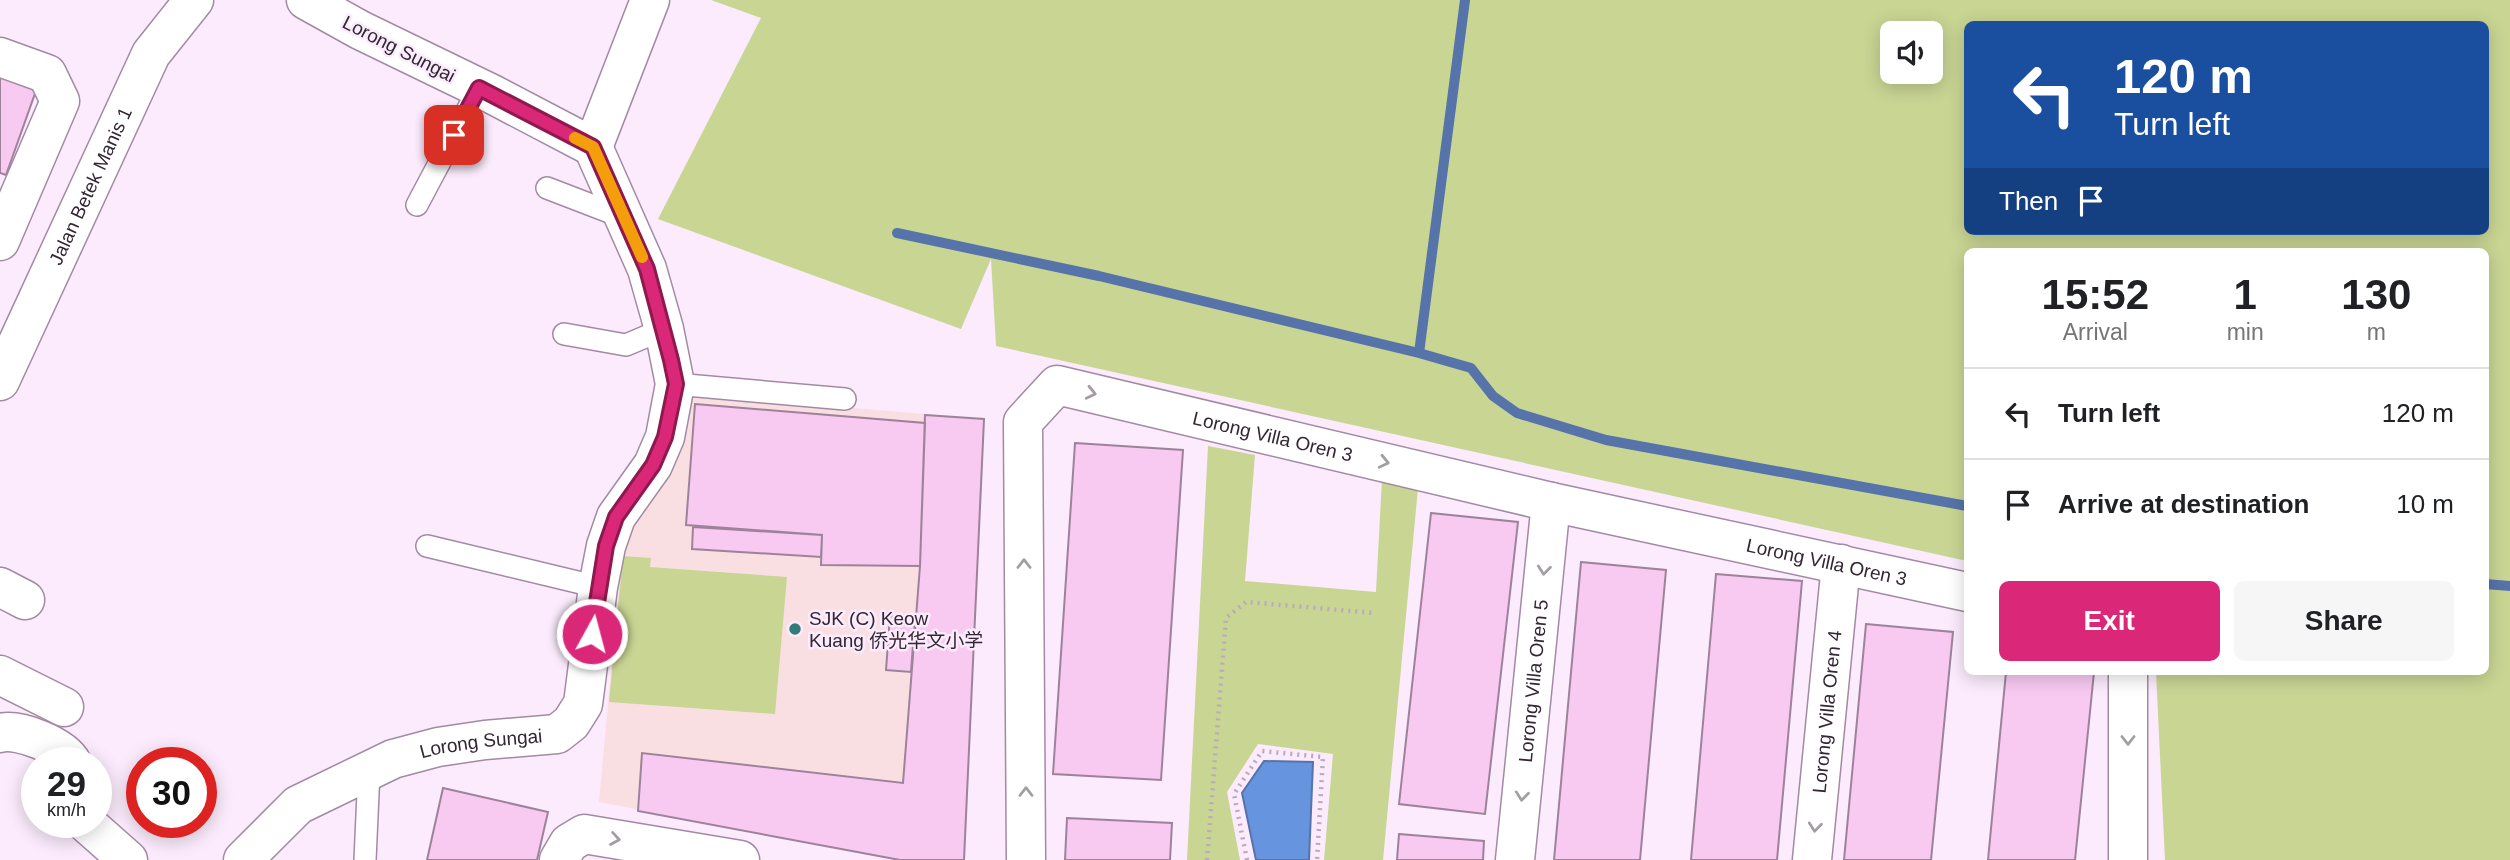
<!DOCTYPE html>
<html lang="en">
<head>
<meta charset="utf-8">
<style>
	body { margin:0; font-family:Arial,"Noto Sans SC",sans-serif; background:#f6f6f6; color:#202124; height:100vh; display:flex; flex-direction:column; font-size:26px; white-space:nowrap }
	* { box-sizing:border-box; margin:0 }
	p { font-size:23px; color:#757577 }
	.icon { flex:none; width:38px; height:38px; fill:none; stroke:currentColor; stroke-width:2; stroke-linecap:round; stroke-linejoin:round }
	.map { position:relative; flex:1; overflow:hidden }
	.details { position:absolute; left:1964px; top:248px; width:525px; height:427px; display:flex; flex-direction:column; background:#fff; border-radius:10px; box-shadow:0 4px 18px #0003 }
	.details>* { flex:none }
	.banner { position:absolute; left:1964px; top:21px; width:525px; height:214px; border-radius:10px; box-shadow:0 4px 18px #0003; background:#1a4fa0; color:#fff; overflow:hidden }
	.controls { position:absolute; left:1880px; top:21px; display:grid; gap:14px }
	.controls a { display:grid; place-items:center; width:63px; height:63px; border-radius:10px; background:#fff; box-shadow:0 4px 18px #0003; font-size:35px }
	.speed { position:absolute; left:21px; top:747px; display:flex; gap:14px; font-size:35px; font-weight:700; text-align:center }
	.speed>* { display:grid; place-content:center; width:91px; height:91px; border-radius:50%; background:#fff; box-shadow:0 4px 18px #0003; line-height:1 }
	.speed small { font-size:18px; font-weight:400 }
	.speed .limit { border:10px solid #d22; background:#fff; color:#111 }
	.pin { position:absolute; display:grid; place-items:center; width:60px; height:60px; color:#fff; margin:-30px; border-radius:14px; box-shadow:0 4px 10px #0006 }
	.me { position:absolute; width:77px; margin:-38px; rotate:7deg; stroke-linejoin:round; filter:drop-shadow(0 0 5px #0008) }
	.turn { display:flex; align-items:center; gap:24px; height:147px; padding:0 35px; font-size:32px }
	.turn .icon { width:91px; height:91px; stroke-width:2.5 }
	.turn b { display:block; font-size:49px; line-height:60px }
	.then { display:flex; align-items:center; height:66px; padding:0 35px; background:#0003; gap:14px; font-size:26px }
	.eta { display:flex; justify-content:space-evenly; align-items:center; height:119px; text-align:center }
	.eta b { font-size:42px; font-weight:600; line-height:49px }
	.action { display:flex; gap:14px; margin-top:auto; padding:14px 35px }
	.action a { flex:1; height:80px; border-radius:10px; background:#db2777; color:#fff; font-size:28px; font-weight:600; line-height:80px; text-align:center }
	.action a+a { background:#f6f6f6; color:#202124 }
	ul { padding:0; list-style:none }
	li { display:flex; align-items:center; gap:21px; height:91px; padding:0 35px; border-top:2px solid #e0e0e0 }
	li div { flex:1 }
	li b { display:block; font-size:26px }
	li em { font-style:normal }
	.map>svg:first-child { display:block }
</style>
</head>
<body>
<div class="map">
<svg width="2510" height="860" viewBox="0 0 2510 860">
	<rect width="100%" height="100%" fill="#fbebfc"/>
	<path fill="#fadfe2" d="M688,394l296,25 -20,441h-64l-301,-58 25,-273 54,-73z"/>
	<path fill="#c9d593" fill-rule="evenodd" d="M711,0h1799v860h-345l-9,-188h329v-420h-518v309l-971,-215 -5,-87 -30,70 -303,-110 103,-201zM1967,24h518v207h-518zM1892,33h38v39h-38z
		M1208,446l47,9 -10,126 131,11 6,-113 36,9 -35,372h-59l9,-106 -75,-10 -31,48 13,68h-53z
		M623,556l28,2 -1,9 137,10 -12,137 -166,-12z"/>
	<path fill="#6694de" stroke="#5673aa" stroke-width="2" d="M1264,761l49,1 -4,98h-53l-14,-67z"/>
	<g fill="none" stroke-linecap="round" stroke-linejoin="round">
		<path stroke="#5673aa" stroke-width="10" d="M897,233l202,43 320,77 52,15 22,28 24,17 89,27 361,66
			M1419,353l46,-353
			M2485,584l25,2"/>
	</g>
	<path fill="#f8c9f1" stroke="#9e829a" stroke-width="2" d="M0,72l38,13 -32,90 -6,-2z
		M695,404l230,19 -5,143 -99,-1 1,-30 -136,-10z
		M925,415l59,4 -20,441h-64l-262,-49 4,-58 261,30 17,-217z
		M1075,443l108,7 -22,330 -108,-6z
		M1431,513l87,9 -33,292 -86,-10z
		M693,527l129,8 -1,22 -129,-8z
		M1581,562l85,8 -26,290h-86z
		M1716,574l86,7 -25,279h-86z
		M890,616l25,2 -4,54 -25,-2z
		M1866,624l87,8 -22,228h-87z
		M2006,672h88l-19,188h-87z
		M443,788l105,24 -11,48h-110z
		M1067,818l105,5 -2,37h-105z
		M1399,834l85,7 -1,19h-86z"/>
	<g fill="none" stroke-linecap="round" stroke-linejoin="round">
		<g stroke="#a38aa4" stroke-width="24">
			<path id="lane" d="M547,188l78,30
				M417,205l62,-117
				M564,334l62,11 38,-16
				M675,384l170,15
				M427,546l171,41
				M365,860l4,-89"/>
		</g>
		<g stroke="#a38aa4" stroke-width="41">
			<g id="street">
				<path d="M0,57l47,17 13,27 -60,140"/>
				<path d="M593,147l57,-147"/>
				<path id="s1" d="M0,381l151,-327 43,-54"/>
				<path d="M0,587l25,13"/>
				<path d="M2128,672v188"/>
				<path d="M0,675l64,32"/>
				<path d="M0,733c19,-5 63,13 72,30"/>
				<path d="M85,822l43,38"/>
				<path id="s2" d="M243,860l55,-55 95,-46 45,-12 47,-7 72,-6 14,-11 12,-19 15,-117 8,-41 10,-29 37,-52 12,-28 10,-53 -11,-55 -17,-60 -54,-122 -103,-54 -130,-63 -54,-30"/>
				<path d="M559,860l10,-17 15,-9 156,26"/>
				<path id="s3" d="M1026,860l-3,-438 34,-37 494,117 416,90"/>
				<path id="s4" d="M1515,860l36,-358"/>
				<path id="s5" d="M1812,860l29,-296"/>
			</g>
		</g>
		<path stroke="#b9abba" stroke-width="4.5" stroke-dasharray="2 5" stroke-linecap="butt" d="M1207,860l19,-242 20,-16 129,11
			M1247,860l-13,-66 28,-43 61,6 -6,103"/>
		<use href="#lane" stroke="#fff" stroke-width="21"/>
		<use href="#street" stroke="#fff" stroke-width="38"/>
	</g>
	<defs><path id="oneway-chevron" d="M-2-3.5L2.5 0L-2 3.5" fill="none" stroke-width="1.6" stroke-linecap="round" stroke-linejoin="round" transform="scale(1.75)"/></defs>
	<g stroke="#a39ea3">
		<use href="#oneway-chevron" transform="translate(1091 393) rotate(13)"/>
		<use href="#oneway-chevron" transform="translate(1384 462) rotate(13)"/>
		<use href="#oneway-chevron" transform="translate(1024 564) rotate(-90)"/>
		<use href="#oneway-chevron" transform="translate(1544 570) rotate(96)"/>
		<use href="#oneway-chevron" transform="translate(2128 740) rotate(90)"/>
		<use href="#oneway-chevron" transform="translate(1026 792) rotate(-90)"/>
		<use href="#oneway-chevron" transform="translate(1522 796) rotate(96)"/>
		<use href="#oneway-chevron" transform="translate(1815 827) rotate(96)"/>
		<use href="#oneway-chevron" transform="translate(615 839) rotate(10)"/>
	</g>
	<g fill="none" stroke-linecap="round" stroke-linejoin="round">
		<g stroke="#8e194d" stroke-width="18">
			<path id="route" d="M454,135l25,-47 114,59 54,122 24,91 5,24 -11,53 -12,28 -37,52 -10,29 -14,88"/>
		</g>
		<use href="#route" stroke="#db2777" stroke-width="12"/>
		<path stroke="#f59e0b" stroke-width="12" d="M575,138l18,9 49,110"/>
	</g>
	<circle fill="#327b77" stroke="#fbebfc" stroke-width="2.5" cx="795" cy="629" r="7"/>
	<g text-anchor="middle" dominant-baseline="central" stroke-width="5" stroke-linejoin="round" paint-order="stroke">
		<g font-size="19" fill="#322732" stroke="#fbebfc">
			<text transform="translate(399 49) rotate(27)">Lorong Sungai</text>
			<text stroke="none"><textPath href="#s1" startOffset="215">Jalan Betek Manis 1</textPath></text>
			<text stroke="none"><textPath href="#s3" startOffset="710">Lorong Villa Oren 3</textPath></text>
			<text stroke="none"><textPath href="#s3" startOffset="1278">Lorong Villa Oren 3</textPath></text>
			<text stroke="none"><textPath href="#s4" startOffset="180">Lorong Villa Oren 5</textPath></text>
			<text stroke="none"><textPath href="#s5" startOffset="149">Lorong Villa Oren 4</textPath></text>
			<text stroke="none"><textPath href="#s2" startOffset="273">Lorong Sungai</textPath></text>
		</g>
		<g font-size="19" fill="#322732" stroke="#fbebfc" text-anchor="start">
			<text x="809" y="618">SJK (C) Keow<tspan x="809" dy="22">Kuang 侨光华文小学</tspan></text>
		</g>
	</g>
</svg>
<div class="controls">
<a><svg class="icon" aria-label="sound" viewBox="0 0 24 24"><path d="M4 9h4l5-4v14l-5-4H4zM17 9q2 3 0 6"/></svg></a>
</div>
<div class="speed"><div>29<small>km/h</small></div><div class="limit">30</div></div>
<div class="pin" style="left:454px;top:135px;background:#d93025"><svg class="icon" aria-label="arrive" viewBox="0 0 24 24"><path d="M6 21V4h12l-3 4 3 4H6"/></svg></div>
<svg class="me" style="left:592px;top:634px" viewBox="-20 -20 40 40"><circle r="17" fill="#db2777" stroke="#fff" stroke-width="3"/><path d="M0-11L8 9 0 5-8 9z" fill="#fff"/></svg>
<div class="banner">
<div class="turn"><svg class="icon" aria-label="left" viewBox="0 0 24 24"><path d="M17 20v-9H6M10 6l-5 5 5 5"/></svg><div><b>120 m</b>Turn left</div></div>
<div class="then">Then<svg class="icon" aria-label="arrive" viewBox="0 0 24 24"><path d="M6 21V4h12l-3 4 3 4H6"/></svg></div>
</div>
<section class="details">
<div class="eta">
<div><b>15:52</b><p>Arrival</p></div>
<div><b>1</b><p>min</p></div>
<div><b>130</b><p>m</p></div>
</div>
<ul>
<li><svg class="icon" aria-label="left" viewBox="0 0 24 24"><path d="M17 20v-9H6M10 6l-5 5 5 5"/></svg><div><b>Turn left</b></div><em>120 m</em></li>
<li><svg class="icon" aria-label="arrive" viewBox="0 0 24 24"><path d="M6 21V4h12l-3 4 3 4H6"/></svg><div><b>Arrive at destination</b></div><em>10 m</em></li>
</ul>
<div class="action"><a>Exit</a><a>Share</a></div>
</section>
</div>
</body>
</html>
